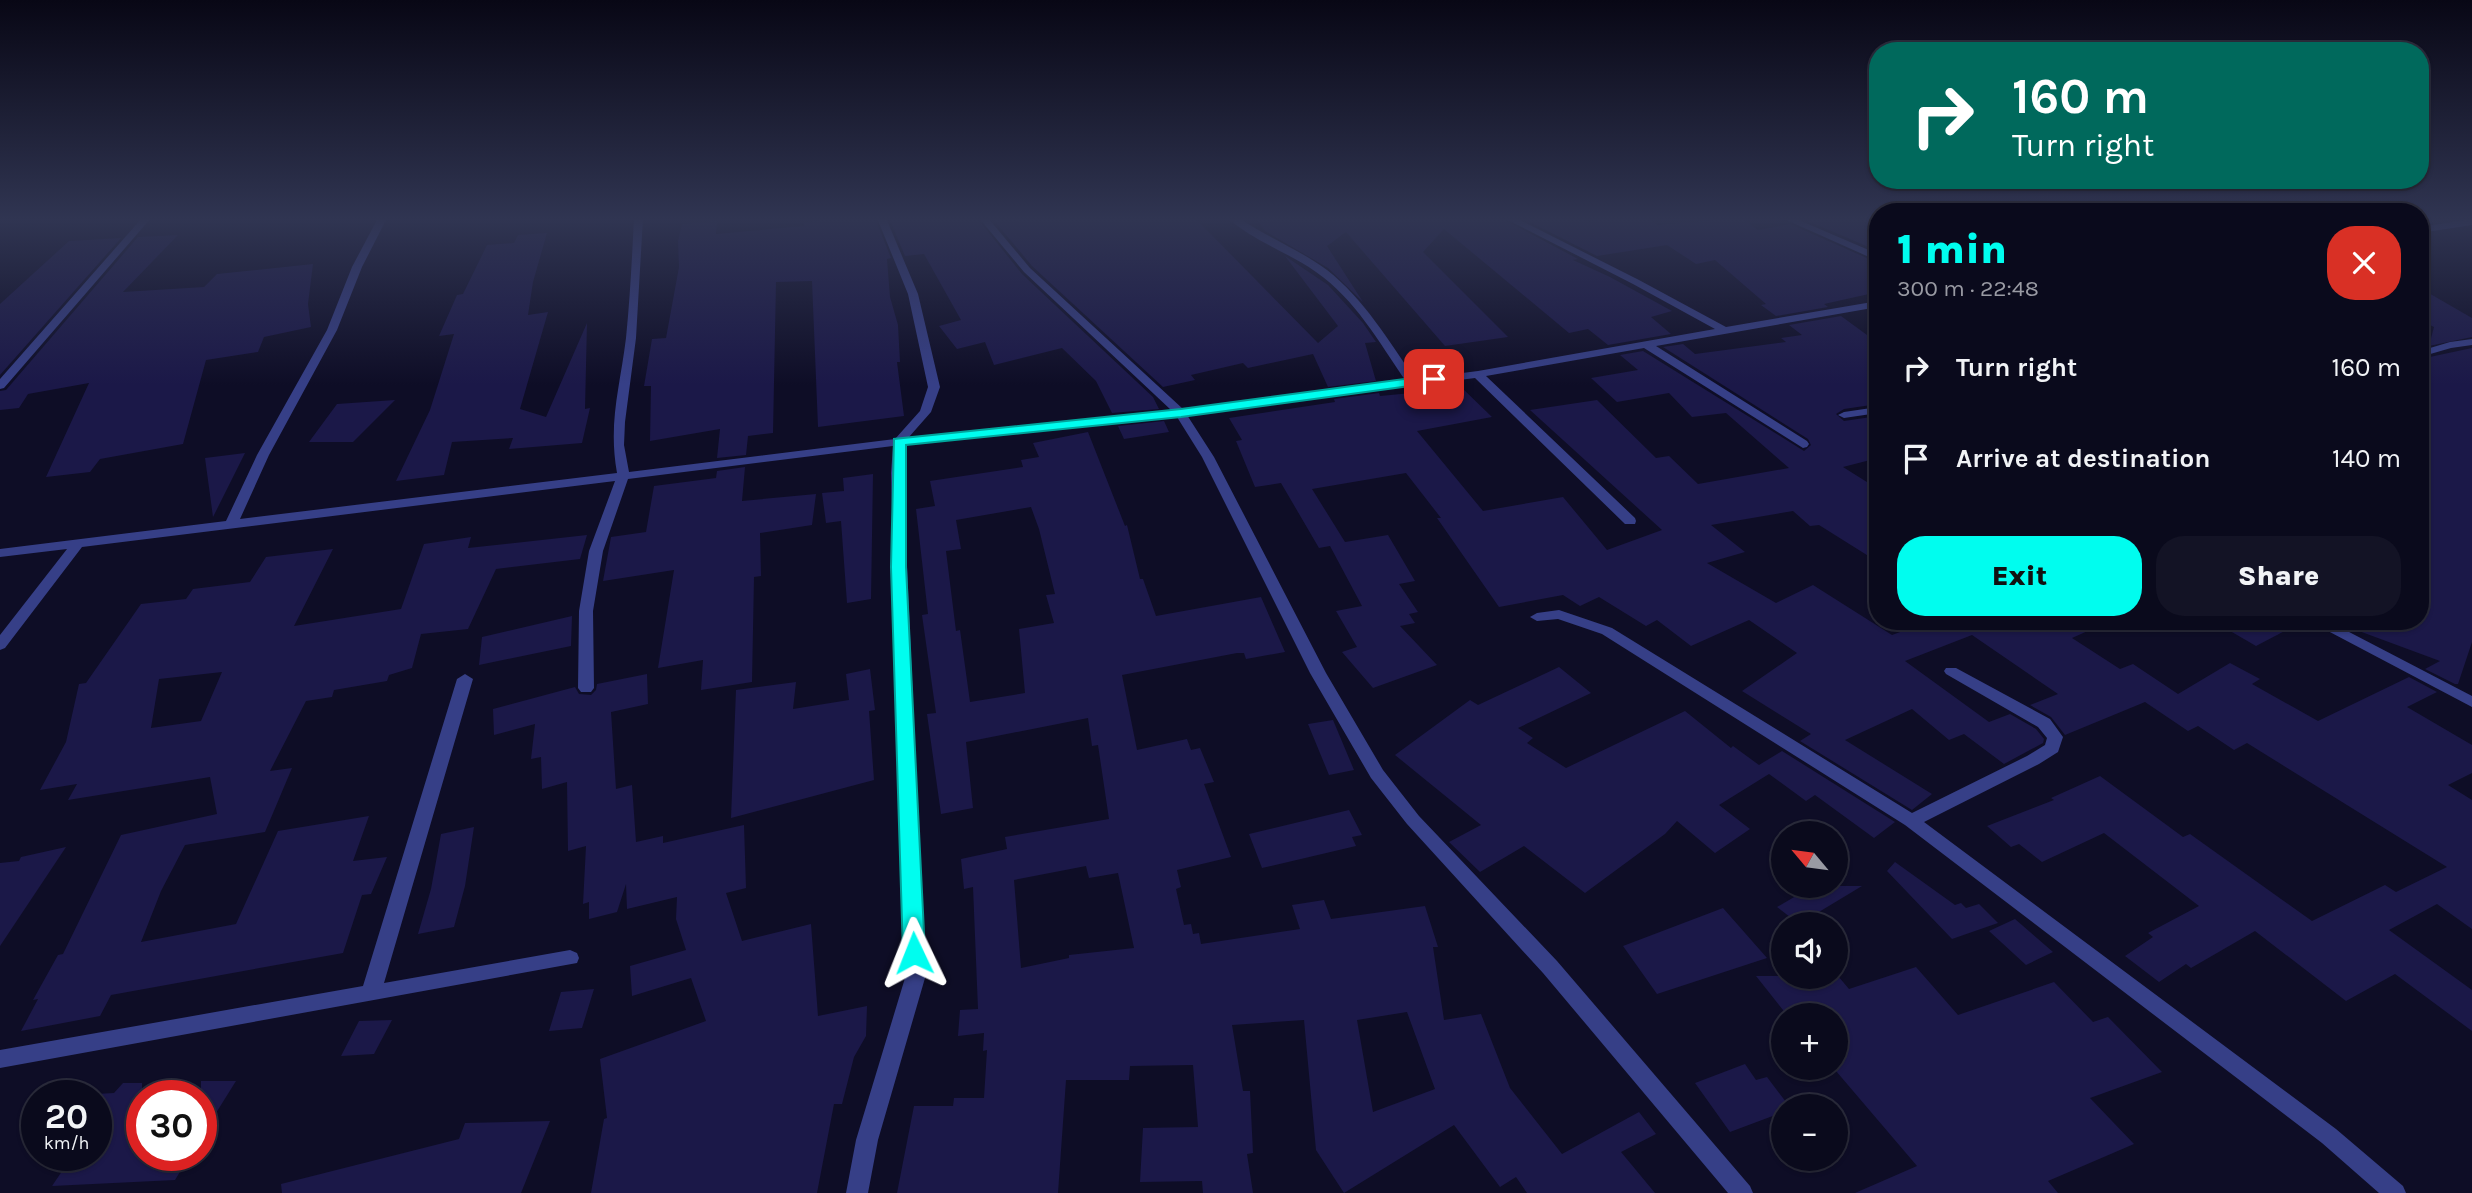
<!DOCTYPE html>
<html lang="en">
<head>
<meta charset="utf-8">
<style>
	body { margin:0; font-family:Karla,sans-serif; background:#131325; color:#f1f3f6; height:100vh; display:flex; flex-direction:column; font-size:26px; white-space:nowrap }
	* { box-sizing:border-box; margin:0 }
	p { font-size:23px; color:#999aa3 }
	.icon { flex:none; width:38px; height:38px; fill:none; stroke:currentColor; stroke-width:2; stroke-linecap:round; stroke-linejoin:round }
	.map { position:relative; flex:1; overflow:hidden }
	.drawer { position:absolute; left:1869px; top:203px; width:560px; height:427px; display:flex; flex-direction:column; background:#0a0a1c; border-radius:28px; box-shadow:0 2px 5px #0004,0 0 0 2px #2a2b3b }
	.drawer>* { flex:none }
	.hud { position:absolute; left:1869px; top:42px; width:560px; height:147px; border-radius:28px; box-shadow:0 2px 5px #0004,0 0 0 2px #2a2b3b; background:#00695c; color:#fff; overflow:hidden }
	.needle { width:46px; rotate:299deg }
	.controls { position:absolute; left:1771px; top:821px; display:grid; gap:14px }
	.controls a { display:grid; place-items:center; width:77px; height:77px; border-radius:50%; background:#0a0a1c; box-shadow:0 2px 5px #0004,0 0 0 2px #2a2b3b; font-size:35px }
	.speed { position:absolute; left:21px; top:1080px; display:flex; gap:14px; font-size:35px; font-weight:700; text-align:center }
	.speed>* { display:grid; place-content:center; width:91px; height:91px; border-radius:50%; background:#0a0a1c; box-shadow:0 2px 5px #0004,0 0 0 2px #2a2b3b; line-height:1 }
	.speed small { font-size:18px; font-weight:400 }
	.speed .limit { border:10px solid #d22; background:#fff; color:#111 }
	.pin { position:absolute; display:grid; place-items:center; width:60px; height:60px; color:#fff; margin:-30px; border-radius:14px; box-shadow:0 4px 10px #0006 }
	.me { position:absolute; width:77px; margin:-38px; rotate:358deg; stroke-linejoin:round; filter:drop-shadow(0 0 5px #0008) }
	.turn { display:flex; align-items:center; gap:24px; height:147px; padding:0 28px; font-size:32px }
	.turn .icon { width:91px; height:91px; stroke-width:2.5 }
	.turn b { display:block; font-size:49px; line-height:60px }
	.round { display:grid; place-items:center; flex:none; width:74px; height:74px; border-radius:28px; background:#131325 }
	.head { display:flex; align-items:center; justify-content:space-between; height:119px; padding:0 28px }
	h1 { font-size:42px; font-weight:800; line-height:52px; color:#00fdef }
	.action { display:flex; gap:14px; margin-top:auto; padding:14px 28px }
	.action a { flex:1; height:80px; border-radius:28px; background:#00fdef; color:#111; font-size:28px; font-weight:800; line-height:80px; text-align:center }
	.action a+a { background:#131325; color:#f1f3f6 }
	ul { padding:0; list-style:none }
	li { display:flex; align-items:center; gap:21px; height:91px; padding:0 28px }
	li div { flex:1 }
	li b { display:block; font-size:26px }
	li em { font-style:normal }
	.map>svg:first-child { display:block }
</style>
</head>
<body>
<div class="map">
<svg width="2472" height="1193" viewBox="0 0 2472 1193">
	<rect width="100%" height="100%" fill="#0e0d26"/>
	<path fill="#1b1848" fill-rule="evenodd" d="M835,218h40l16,40 -4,1 3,38 8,28 2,37h-3l7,54 -86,11 -6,-146 -36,1 -3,151 -25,3 -2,19 -29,3 3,-29 -70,12 1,-55h-7l8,-47 14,-1 13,-71 -1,-26 4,-17 35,-3 -1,13 88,-8v-3z
		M889,218h88l45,56 131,123 6,12 -47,4 -16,-32 -34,-33 -68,17 -9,-23 -28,7 -18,-23 22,-6 -37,-66 -19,2z
		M992,218h203l123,125 20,-17 -53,-70 43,29 35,38 13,19 -11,1 11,38 -48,6 -15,-33 -65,14 -5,-5 -52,12 4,5 -32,7 -131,-121z
		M1256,218h245l77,41 -5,1 37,17 62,34 -21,6 20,17 -63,11 -20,-16 -19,4 -125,-104 -21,23 85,85 -63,9 -99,-114 -19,14 36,56 -35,-34 -63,-37z
		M1522,218h61l5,4 16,-4h42l12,7 83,-7 17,12 32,-6 88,39v29l-54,12 4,3 -52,9 -15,-11 5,-1 -51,-44 -19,4 -29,-19 -70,11z
		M1826,218h52v33l-70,-30z
		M547,233l-14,49 -5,33 20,-3 -28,97 26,8 41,-94 -2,86 5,-1 -8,35 -73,6 4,-11 -61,4 -8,33 -48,6 34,-71 24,-76 -15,2 18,-41 6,-1 24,-49 27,-2 4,-8z
		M178,235l-55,57 81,-5 13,-13 96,-10 -5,40 3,23 -47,10 -6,15 -52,8 -23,84 -83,15 -10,13 -44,5 43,-94 -61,11 -9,14 -19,2v-19l6,-1 132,-153z
		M121,238l-121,137v-71l69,-63z
		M2420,288l52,30v19l-43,9 5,-19 -14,-7z
		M1841,316l37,27v61l-34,5 -8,5 8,7 34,-5v42l-35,9 35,22v73l-59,-37 -9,1 -17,-15 -82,14 34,27 -38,11 69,40 37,-18 79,50 38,-14h180l-38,17 48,31 13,-5 45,30 52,-31 30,16 -8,5 66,37 91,-44 28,15 -30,15 65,38v28l-24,12 24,15v129l-35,-25 -48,26 83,60v41l-77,-57 -49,27 -91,-70 -64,37 -5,-4 -27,18 -34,-26 28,-19 -5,-4 51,-27 -95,-73 -62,29 -23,-18 -8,3 -24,-21 67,-26 -3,-2 49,-22 83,61 7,-3 122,87 73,-36 11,7 51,-25 -200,-124 -13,7 -36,-24 -10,5 -43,-29 -80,33 -14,-18 -21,-12 28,-11 -86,-59 -67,26 84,61 21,-8 26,15 8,10 -1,4 -39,21 -40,-30 -15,6 -37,-31 -67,31 87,54 -20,16 -112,-69 11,-7 -69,-43 55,-38 -48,-33 -58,26 -34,-26 -11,6 -47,-29 -19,9 -17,-11 -64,12 -62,-89h4l-35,-45 -94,16 33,53 43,-7 27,46 -16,3 19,28 -9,2 6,9 -15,3 37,39 -64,23 -31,-36 15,-5 -21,-36 26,-5 -32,-60 -11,2 -38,-65 -26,4 -19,-46 6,-1 -13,-22 106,-16 -1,-3 45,-6 1,3 42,-4 1,2 38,-7 31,30 -75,14 66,80 80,-14 44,53 55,-20 -132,-120 67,-10 59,58 13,-2 29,28 91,-16 -63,-55 -34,4 -23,-24 -52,9 -26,-24 47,-8 -18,-15 23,-4 161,100 7,-6 -3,-6 -145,-92 20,-3 12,10 91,-12 -5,-4 21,-3 -13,-10z
		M2472,348v294l-14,42h-3l-30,-15 15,-8 -100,-37v-3h80v-243l5,-20z
		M395,400l-42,42h-44l28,-38z
		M1164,421l5,11 -45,7 -6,-13z
		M1088,432l37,94 2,-1 13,54h3l13,37 105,-19 24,55 -39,7 -2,-6h-7l-115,22 15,75 50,-11 4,11 9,-2 14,34 -10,2 27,73 -54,13 4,17 -5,2 8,36 7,-1 2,10 6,-1 2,11 99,-15 -8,-24 32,-5 7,19 94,-13 13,41h-5l11,73 37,-6 29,74 52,66 77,-42 17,22 -35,18 34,41h-128l-11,-16 -16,10 -46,-62 -110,68 -28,-43 -12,-130 -72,5 11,66h7l3,62 -6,1 6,39h-50l-1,-12 -62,1 3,-54 55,-1 -5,-62 -63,1 -1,14h-63l-8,113h-161l17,-87h39l1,-8h30l3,-48 -4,1 1,-18 -26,3 2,-26 18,-1 -5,-122 -9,2 -3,-30 46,-10 -2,-12 104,-18 -11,-74 -6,1 -4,-28 -122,24 7,66 -32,6 -14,-100 9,-1 -14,-98 6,-1 -12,-105 19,-3 -5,-25 93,-14 -2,-7 18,-3 -6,-14zM1031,507l8,22 16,65 -9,1 8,28 -35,6 6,64 -55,9 -10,-72 -4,1 -10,-80 15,-2 -5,-29zM1086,866l3,12 29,-5 16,75 -65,7v3l-48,10 -7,-88zM1407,1012l28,77 -62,23 -16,-92z
		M245,453l-32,64 -8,-59z
		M745,467l-3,34 74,-7 -4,31 -52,8 1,43 -7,1 -2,105 -51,8 2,-30 -45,8 16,-98 -71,11 8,-44 35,-5 8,-46 62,-8 1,-7z
		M873,474l-2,125 -24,4 -6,-82 -15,2 -4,-30 22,-2 -1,-13z
		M587,535l-7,24 -84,10 -28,60 -47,5 -9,34 -23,7 -2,6 -53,9 -2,7 -26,4 -36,70 22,-3 -27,64 -80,13 -24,46 -20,51 95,-18 42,-93 91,-15 -16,45 34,-4 -16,37 -9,1 -19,58 -232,42 -11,21 -79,15 17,-32 -5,1 25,-45 5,-1 58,-119 96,-21 -7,-37 -142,23 9,-16 -37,6 26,-48 13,-58 7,-1 55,-79 45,-5 7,-10 57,-7 16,-25 67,-8 -39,77 107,-17 23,-65 47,-7 -3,11zM222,672l-21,49 -50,7 8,-49z
		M572,616l-1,30 -92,19 3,-28z
		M2213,621h91l-48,25z
		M1559,667l32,26 -73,35 15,10 -6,5 39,25 119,-57 46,37 2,-2 26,19 23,-14 113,71 -21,16 -59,-43 -9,6 -37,-27 -50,31 31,24 -35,24 -38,-32 -12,13 -80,59 -61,-47 -44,26 -31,-30 32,-17 -86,-70 75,-55 8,5z
		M870,669l5,41 -6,1 5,69 -143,38 5,-128 60,-8 -3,27 56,-9 -3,-26z
		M647,674l1,30 -37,8 5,77 16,-4 4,57 27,-6v7l81,-18 2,63 -20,5 16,48 69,-17 7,92 49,-10 -1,30 -12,21 -12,47h-8l-17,89h-226l13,-74 3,-1 -7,-59 106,-38 -15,-43 -59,18 -2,-30 56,-16 -10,-31 1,-22 -50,12 -1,-25 -9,28 -28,7v-17l-6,2 3,-58 -18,5 -1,-69 -25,7 -1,-32 -10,2 4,-35 -41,11 -1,-26 82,-22 4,7 12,1 5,-5 1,-6z
		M1333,720l21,50 -25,5 -21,-51z
		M1349,810l13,25 -10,2 4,9 -94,22 -13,-34z
		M474,827l-9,59 -11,41 -36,7 13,-45 10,-55z
		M66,847l-66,99v-83l19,-2 2,-4z
		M1895,862l60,43 6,-2 5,5 13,-4 19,19 -46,16 -65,-68z
		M1813,886h49l-63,38 -22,-17z
		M1723,908l44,50 -110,36 -34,-48z
		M2015,919l38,33 -27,13 -37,-34z
		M1916,967l42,48 96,-33 39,40 15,-5 54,55 -72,26 44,46 -86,37 10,12h-203l62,-27 -81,-95v-56h-49l-31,-39h82l11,13z
		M594,989l-12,39 -33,3 12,-39z
		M392,1020l-18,34 -33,2 18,-35z
		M1745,1064l11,16 11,-3 22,29h-6v6l-53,20 -35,-49z
		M201,1081h35l-35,56z
		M123,1083h19v72h48l-15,25 -123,6 21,-31h23v-61l18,-1z
		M550,1121l-29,72h-239l-1,-9 178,-45 6,-16z"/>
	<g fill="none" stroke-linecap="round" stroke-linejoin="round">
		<path fill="#363f87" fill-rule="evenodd" d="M142,218h9l-147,170 -4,1v-10z
			M378,218h9l-25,49 -25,63 -68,125 -29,64 377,-46c-9,-50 3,-86 9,-135 4,-40 6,-80 8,-120h9l-7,120 -11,84 -1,23 5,27 266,-33 25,-28 8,-24 -20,-93 -31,-76h9l32,76 22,93 -9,25 -22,25 262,-27 -147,-138 -45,-54h9l42,50 153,141 222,-29c-26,-38 -50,-81 -89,-108 -28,-20 -63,-31 -88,-54h11c28,19 61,32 88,52 37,29 62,71 88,109l63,-8 237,-42 -82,-45 -129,-66h12l123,62 87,47 152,-26v6l-222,39 151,95 2,3 -2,3 -4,1 -159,-100 -158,28 149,142 1,3 -1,3h-10l-150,-146 -288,37 27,42 112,216 57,97 36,46 138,145 193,225 3,7h-25l-185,-220 -136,-149 -36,-46 -61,-105 -108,-216 -25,-40 -272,28 -2,28 22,505 -47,162 -10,53h-22l10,-53 49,-162 -14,-505 2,-27 -265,33 -25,72 -10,60 1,77 -3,4h-10l-3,-4 1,-77 10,-60 26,-70 -533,66 -77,101 -5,2v-15l67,-86 -67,8v-8l226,-28 31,-66 70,-125 25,-63z
			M1782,218h12l84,36v7z
			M2472,219v6l-52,8v-6z
			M2472,339v6l-21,3 -31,9v-6l30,-9z
			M1878,407v6l-34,5 -6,-3 6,-3z
			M1559,610l53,18 300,185 115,-57 18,-11 2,-7 -9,-11 -92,-53 -2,-3 2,-3h10l94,51 13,18 -5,15 -19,12 -115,58 412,307 67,57 3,7h-27l-57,-50 -417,-318 -303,-191 -44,-15 -21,2 -7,-4 7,-4z
			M2309,621h19l144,75v11z
			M465,674l8,5 -89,304 186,-33 7,3 2,5 -2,5 -577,105v-18l363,-64 94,-307z"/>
	</g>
	<linearGradient id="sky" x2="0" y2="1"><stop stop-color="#080715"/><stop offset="0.57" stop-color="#303552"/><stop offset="1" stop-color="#303552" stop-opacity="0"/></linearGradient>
	<rect width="2472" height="385" fill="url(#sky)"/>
	<path fill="#00fdef" stroke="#00a49b" stroke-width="2" d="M1434,375l6,4 -1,3 -258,35 -275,28v122l19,386 -3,7 -8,2 -8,-2 -3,-7 -12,-386 3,-128 287,-30z"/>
</svg>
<div class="controls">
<a><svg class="needle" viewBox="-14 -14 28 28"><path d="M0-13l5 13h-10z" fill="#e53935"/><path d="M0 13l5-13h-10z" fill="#999aa3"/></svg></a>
<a><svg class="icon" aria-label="sound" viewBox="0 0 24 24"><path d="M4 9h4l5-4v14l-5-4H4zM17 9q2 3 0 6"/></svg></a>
<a>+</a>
<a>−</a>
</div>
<div class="speed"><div>20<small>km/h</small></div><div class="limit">30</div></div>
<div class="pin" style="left:1434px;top:379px;background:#d93025"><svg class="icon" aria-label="arrive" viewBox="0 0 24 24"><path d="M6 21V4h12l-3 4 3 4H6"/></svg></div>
<svg class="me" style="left:914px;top:953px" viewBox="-20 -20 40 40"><path d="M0-17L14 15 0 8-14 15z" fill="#00fdef" stroke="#fff" stroke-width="4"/></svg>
<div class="hud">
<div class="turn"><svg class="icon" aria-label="right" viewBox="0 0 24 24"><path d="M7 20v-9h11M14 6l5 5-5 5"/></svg><div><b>160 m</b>Turn right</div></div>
</div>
<section class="drawer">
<div class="head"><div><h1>1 min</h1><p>300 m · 22:48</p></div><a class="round" style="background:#d93025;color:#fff"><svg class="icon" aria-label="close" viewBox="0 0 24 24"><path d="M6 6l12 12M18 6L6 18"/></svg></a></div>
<ul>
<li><svg class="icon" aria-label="right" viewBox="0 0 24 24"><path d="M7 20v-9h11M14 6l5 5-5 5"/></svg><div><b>Turn right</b></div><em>160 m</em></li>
<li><svg class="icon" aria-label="arrive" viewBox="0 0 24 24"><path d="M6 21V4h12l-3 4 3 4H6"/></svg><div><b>Arrive at destination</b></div><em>140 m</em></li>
</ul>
<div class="action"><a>Exit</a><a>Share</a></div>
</section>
</div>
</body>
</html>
